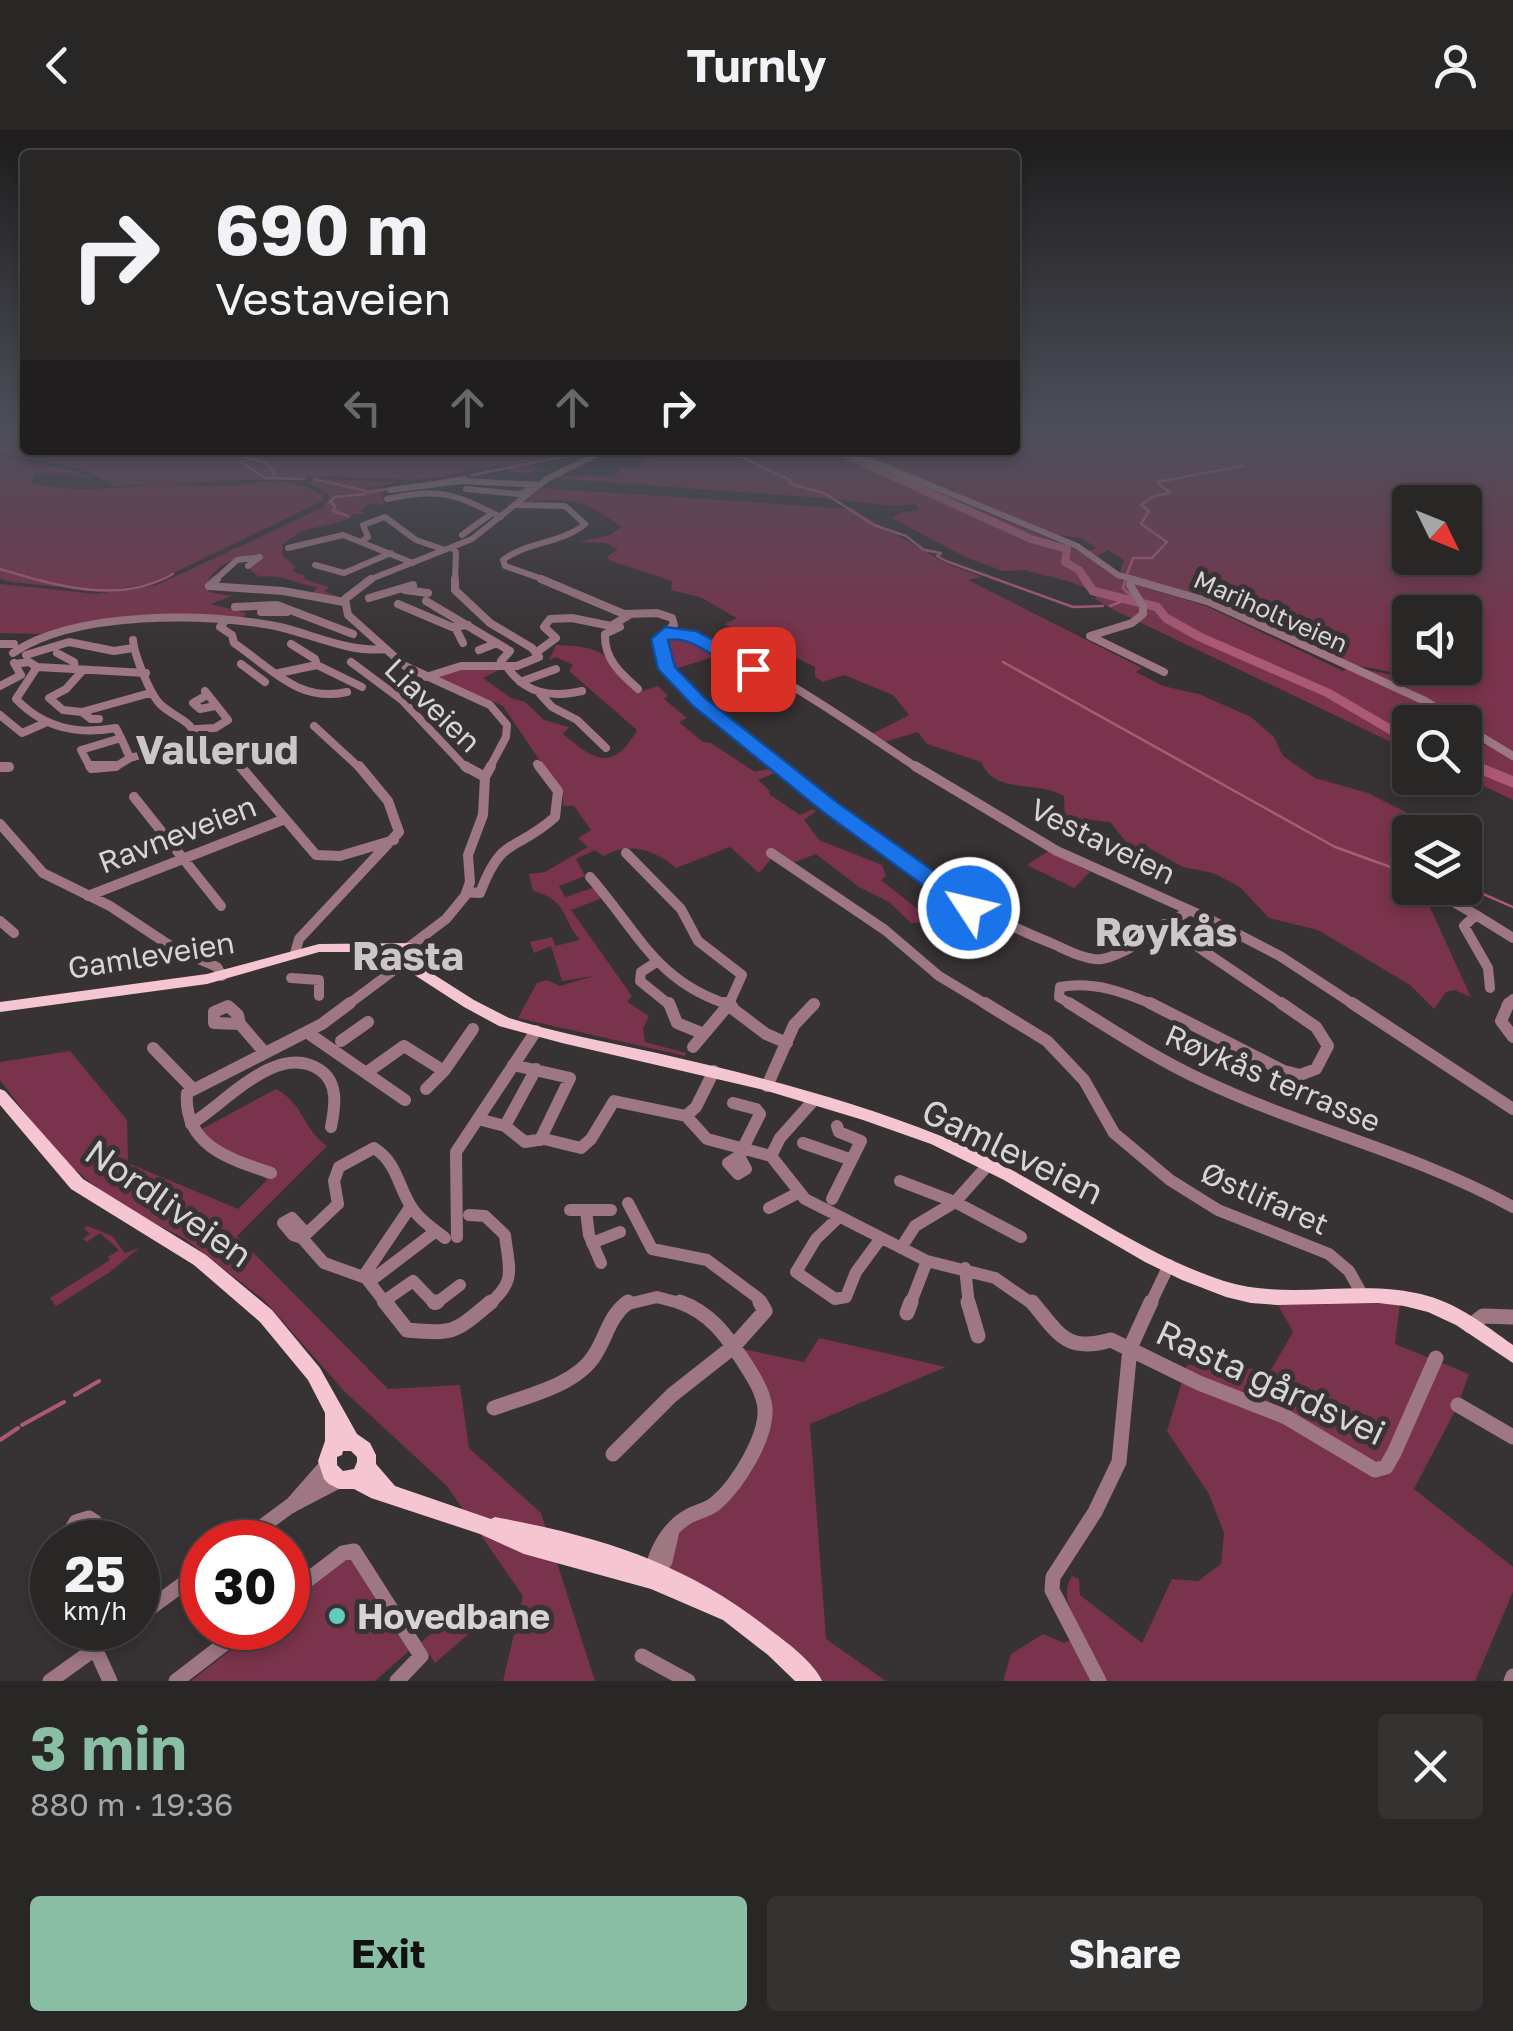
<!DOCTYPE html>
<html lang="en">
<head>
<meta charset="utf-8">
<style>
	body { margin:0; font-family:"Golos Text",sans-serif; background:#353232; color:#f1f3f6; height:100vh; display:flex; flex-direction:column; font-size:38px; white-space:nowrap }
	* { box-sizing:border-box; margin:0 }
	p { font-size:32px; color:#a5a5a7 }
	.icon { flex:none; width:55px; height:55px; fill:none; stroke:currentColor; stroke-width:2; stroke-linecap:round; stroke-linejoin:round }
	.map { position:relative; height:1551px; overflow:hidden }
	.panel { display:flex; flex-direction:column; background:#292626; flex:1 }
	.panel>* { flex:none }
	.guide { position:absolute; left:20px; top:20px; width:1000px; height:305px; border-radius:10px; box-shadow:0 5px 15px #0003,0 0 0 2px #454343; background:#292626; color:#f1f3f6; overflow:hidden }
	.needle { width:65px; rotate:133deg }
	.fabs { position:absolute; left:1392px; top:355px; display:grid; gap:20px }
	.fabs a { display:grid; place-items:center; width:90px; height:90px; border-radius:10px; background:#292626; box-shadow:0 5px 15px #0003,0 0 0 2px #454343; font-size:50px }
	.speed { position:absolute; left:30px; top:1390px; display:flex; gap:20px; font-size:50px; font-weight:700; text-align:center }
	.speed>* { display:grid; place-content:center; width:130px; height:130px; border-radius:50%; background:#292626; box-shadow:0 5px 15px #0003,0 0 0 2px #454343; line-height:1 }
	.speed small { font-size:25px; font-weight:400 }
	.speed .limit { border:15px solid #d22; background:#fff; color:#111 }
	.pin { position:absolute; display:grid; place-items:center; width:85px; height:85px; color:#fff; margin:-42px; border-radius:20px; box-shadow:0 5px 15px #0006 }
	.me { position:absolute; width:110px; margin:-55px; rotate:305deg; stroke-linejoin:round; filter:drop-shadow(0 0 8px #0008) }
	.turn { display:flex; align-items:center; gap:35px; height:210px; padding:0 30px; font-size:45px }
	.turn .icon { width:130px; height:130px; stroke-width:2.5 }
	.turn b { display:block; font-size:70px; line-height:85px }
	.lanes { display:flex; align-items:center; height:95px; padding:0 30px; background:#0003; justify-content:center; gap:50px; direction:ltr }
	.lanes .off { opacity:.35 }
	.round { display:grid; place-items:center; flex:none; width:105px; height:105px; border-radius:10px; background:#353232 }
	.head { display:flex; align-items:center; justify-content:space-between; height:170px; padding:0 30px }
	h1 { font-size:60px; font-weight:700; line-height:75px; color:#8abfa5 }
	.action { display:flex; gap:20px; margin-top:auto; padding:20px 30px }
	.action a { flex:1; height:115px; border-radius:10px; background:#8abfa5; color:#111; font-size:40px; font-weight:700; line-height:115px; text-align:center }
	.action a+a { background:#353232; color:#f1f3f6 }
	header { display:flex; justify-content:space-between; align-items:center; height:130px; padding:0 30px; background:#292626; font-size:45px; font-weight:700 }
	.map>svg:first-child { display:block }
</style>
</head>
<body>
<header><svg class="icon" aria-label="back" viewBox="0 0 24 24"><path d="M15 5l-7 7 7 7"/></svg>Turnly<svg class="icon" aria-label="person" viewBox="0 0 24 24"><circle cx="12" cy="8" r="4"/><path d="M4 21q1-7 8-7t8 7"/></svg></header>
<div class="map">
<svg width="1513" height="1551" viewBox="0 0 1513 1551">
	<rect width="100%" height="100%" fill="#373233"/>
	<path fill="#7a334c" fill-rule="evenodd" d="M0,301h25v19h517l-1,11 -11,2 10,6 -12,5 -21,-2v-6l-41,2 -4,5 -46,7 -88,-4 -213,10 -33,-17 -82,-16z
		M1015,301h498v322l-73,-48 -83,-37 68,13 -1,-3 -75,-14 -129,-61 9,-5 -25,-12 -16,7 -68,-20 4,-13 -16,-10 -13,7 -7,-6 9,-3 -16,-10 -24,-3 -206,-85h164zM1410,372h55v56h-55zM1410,482h55v56h-55z
		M642,320c36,4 67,-5 101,9l15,-9h73l17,5 231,96 44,30 83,25 137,65 4,-3 83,39 22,15h-42v29l-294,-140 -21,-12 3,-6 -27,-11 -47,-12 -21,1 -38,-14 -73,-39 10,-6 17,-1 -4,-7c-29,4 -50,-2 -79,-5l-284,-21 37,-3 24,3 8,-10h18l5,-9 16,-2 -20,-4z
		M0,326l75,15 17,9 -22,-7 -34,1 -4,9c47,11 83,4 133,1 18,-1 36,3 54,2 45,-1 58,-15 104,9l1,5 -171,83 -51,8 -92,-9 -10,-4z
		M322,349l79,3 -52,10 37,-5 -6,6 6,12 -17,-1 -8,6 3,4h-11l-4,5 -49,13 -17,12 -1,11 14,12 -4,4 13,5 -1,3 25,8 -5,4 15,6 -4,2 -22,-6 4,-6c-22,-3 -35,-14 -58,-10l-10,-9 14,-9 -7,-5c-20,3 -40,10 -49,29l2,9 23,4 -21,8 35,9 -3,4 -124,5 -79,12 -40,-1v-49l96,10 61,-9 165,-77 8,-13 -23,-13z
		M541,358l311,21 93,54 37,14 -14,3 174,88 -6,4 27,14 36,8 52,23 23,20 9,19 32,22 53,15 77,39h-35v56h11l50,109 -17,-7 -8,2 -12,17 -24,-24 -92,-55 -49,-12 -29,-31 -27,-14 -30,-6 -36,-20 -16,1 -21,-26 -45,-5 -1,-21c-29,-17 -68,0 -83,-34l-54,-18 -9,-12 -37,11 -11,-8 39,-20 -16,-20 -49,-20 -21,7 -8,-5v-10l-38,-19 -38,1 12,-10 -26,-15 12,-6 -37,-21 -29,-7 1,-9 -61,-20 -4,-4 11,-8 -12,-6 -28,-1 32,-7 11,-8c-36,-28 -53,-30 -97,-24z
		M663,506l30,1 29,17 -53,17 -4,-7z
		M556,515c49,1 52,11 83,47l19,-6 10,10 -4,3 23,19 -8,4 24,20 8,1 44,29 20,-5 5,4 -22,9 12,11 -1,3 31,21 13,-6 3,2 -12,9 15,20 63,25 4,11 -5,4 59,47 -4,2 -14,-7 -11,1 -22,-21 -30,-15 -43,-33 -26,10 -18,-6 -13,15 -29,-26 -54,21c-20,-18 -48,-27 -72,-12l-9,-6 -19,9 9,17 -26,10 6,11 31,-10 9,10 -34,13 61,86 -5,6 22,14 -6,13 2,13 41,11 -1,3 -167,-38 19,-35 10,-3 13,6 34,-10 -32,5 -11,-35 -17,7 -4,-11 22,-5 3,9 25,-6c-19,-22 -12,-40 -47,-49l-4,-17 16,-2 43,-25 -10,-9 13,-8 -17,-24h-11v-11l-60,-89 -69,-30 24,-8 43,1 -18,9 28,20 14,4 19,18 25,7 -6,7c31,26 50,39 74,-4l-68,-59 4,-6 -17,-8 -7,3z
		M1465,602l18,14 5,-2 25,15v41l-48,-23z
		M1048,721l42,21 -16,16 -47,-23z
		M70,921l57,69 1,43 110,46 29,-29 -6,-14 -41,-16 -20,-20 76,-41c29,16 25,38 51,57l-90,90 151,153 72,-4 9,63 72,65 54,168h-92l20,-85 -76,-110 -103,-95 -80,-91 -79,-61 -72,-38 -56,-46 -57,-75v-18z
		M88,1096l24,10 13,17 14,-5 -29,24 -54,34 -6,-8 60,-38 -2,-3 11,-7 -19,-17 -13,9 -4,-3 7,-5 -6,-6z
		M1400,1173l-5,41 74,30 -11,31 -44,84 99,78v25l-38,89h-472l8,-27 32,-20 21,9 19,-7c-9,-20 -24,-39 -11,-60l7,3 1,16 62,48 30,-64 26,2 23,-17 3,-31 -15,-39 -42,-63 20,-66 84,5 22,-38 -15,-27z
		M819,1208l127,29 -136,57 16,215 60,42h-76l-38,-37 -119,-71 22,-45 42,-26 48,-83 -32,-72 71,15z
		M349,1427l60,94 -34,30h-184l68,-53h29v-23z
		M459,1481l13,20 -37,32 -14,-21z"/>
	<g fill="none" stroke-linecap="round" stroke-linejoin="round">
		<path stroke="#ac5975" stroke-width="2.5" d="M217,320l50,13 8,12
			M726,320l64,30v4l34,9 50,32 32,11 18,14 17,3 -4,3 9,5 127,46 30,-1
			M241,332l24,16 39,1
			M472,345l114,-23
			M314,349l56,13 96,-15
			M348,386l-15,-5 2,-5 -5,-4 5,-5 31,-3
			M0,439c56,17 119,36 173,5
			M1127,444l6,-16h19l15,-16 -26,-18 8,-13 -8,-6 13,-9 16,-3 -13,-11 86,-16
			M1125,451l-2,7 14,14
			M1110,476l15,-6
			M1003,532l332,185 75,27
			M1465,756l48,21"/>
		<path stroke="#ac5975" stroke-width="4" d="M75,1265l24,-14
			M22,1295l42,-23
			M0,1310l18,-12"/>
		<path stroke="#ac5975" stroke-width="8" d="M835,320l196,89 36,10 -2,13 14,8 7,11"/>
		<path stroke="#ac5975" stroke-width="9" d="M1085,449l8,12 64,16 9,11 34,19 128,56 82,48
			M1465,633l15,6"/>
		<path stroke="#ac5975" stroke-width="11" d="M1474,636l39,16"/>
		<path stroke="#9e7782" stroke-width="6" d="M845,320l232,96 41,29 21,6
			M466,359l53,5 8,-3 1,-5
			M390,360l72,-9 78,4
			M387,369c55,-11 65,-6 114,18
			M517,375l48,1 20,18c-24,20 -57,17 -82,36l2,6 43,15
			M462,405l29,-21
			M362,411l6,-4 -5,-12 22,-8 31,23 29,10
			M288,418l55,-13 70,28
			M452,418l4,4 -1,29
			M315,435l29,8 47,-20
			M214,451l23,-21 23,-3 -12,9
			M366,451l106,-42 75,-60 58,-29"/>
		<path stroke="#9e7782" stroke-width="8" d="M217,449l-8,7 74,5 61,11
			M371,449l-26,20 3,16 57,51 85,39 17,20 -1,12 -17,32
			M541,449l83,35 33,-1 15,5 2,7 -14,13c-3,48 88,102 123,131
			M1130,449l80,23 215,99 34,21
			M1132,450l-2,5 13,21v8l-11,9 -42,13 74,36
			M405,460l23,3
			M369,468l44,-13
			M426,471l84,50 -9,10
			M398,474l54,23 16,-2
			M235,477l42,-2 76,29
			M261,482h26
			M225,491l-5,6 12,8 2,8c38,26 65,60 113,49
			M455,497l8,16
			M620,497l-15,7c-1,25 15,39 33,55
			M666,503c68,5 192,96 253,136
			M133,510c1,14 17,55 28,65 17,15 31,14 37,37
			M0,514h14
			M291,514l24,15 2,6
			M479,520l18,-7
			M537,522l19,-14 -12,-11 6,-8 22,-1 39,8 18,-11
			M13,523c61,-42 195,-41 267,-26 34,8 70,26 106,22
			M57,523l17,9 1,6
			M26,525l43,-13 45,9 19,-3
			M351,532l51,38 65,69
			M15,534l14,-2 8,5 -21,32c28,29 61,36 100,29l5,10
			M241,534l24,18
			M37,537l109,6
			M507,537c19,27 44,31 75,24
			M279,543l38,-8 45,22
			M426,547l35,-11h56l22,-9 -7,-9 -42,-25 -35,-33v-11
			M520,552l36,-13
			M0,556l21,-11 -7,-12
			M540,564l12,13 25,13 29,28
			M207,565l-14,8 7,6 15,-3
			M82,582l-19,-2 -14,-12 17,-9 17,-19
			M0,585l22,18 23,-10
			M99,589h-8l-9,-7 68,-19
			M314,596l47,43
			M1465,597l48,29
			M197,599l18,-1 13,-8 -23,-29
			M223,616l20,23
			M130,628l33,-9
			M537,634l4,5
			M0,637h9
			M91,639l-10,-19 40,-12
			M92,639l23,-2 15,-9 -9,-20"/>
		<path stroke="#9e7782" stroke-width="10" d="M90,636h26
			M240,636l76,89 24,1 54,-16
			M465,636l20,11
			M780,636c85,69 169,137 271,177 14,6 35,18 51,16 25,-4 66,-36 88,-49
			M915,636l142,85 148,66 75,39 76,50
			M0,637h9
			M134,667l87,109
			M0,694l43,49 67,33 65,43 42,18 5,9
			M626,723l55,56 17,32 44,34 -14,31
			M771,723l114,77 54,46 50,30
			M590,747c49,56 66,106 143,129
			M1429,758l47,27 -12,11 24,42 2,20
			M467,762l13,1c22,-59 35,-40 75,-76l3,-26 -19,-25
			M88,766l197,-77
			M1476,785l37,23
			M0,791l14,12
			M1164,794l121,82
			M409,817l37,-28 19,-23 5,-14 -2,-27 15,-40 2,-38 6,-11
			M295,823l4,-14 100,-107 -11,-31 -29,-35
			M655,833l-14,9 -1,9 31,25
			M291,848l28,2v16
			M346,876l59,-44
			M1074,876l-15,-9 1,-10c34,-6 64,5 96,19
			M1506,876l7,-7"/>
		<path stroke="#9e7782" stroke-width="12" d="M669,873l8,20 27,11
			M725,873l41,31 21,9
			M985,873l62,38 37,39 30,53 56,47 48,30 111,44 20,17 14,25
			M1069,873c44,27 87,56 133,77 101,48 213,73 311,127
			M1150,873l134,68 16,4 16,-6 12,-23 -12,-19 -35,-24
			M1352,873l161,106
			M1509,873l-8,18 12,16
			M228,876l10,9 2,9 -26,-1v-11z
			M240,894l25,29
			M308,903l97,67
			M341,911l27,-19
			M693,917l37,-44
			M153,918l40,41
			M513,935l57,13 -30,62
			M366,943l38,-27 40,25 29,-42
			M767,956l27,-61 20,-21
			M426,959l18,-18
			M733,973l23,6 4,5 -21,42
			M686,986l21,23 64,17
			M478,989l27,7 20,16 19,-3 37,9 10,-9 23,-38 72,15 10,-9 18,-36
			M191,994c34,-20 86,-83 129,-54 19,13 15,37 11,57
			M505,996l31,-57
			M803,1013l46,16
			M739,1026l7,13 -8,5 -10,-11z
			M771,1026l34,43 122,62 68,17 39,27
			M771,1026l9,-18 33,-37
			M271,1043c-42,-14 -88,-28 -84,-80l135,-69 28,-21
			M900,1051l55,21 66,35
			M832,1069l29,-58 -22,-9 -2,-6
			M628,1073l24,46 55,11 51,38 4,7
			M769,1078l29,-15
			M570,1080h41
			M586,1081l3,24 12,28
			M469,1085l16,1 20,19c4,35 12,46 -17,70
			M839,1087l-23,22 -20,33 39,27 11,-2 10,-25 25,-34
			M457,1107l-1,-85 80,-121
			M302,1108l-9,-3 -10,-12 9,-5 13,14
			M592,1113l28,-11
			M901,1118l14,-22 40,-24 34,-38
			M965,1138l4,37
			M363,1147l48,-71
			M369,1152l67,-51
			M383,1172l30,-21 22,23 25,-19
			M387,1175l-21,-27 -42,-15 -22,-25 36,-34 -4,-23 5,-14 35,-19c22,14 23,34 35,55 8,15 23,25 36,35
			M624,1175l33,-8 30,8
			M910,1175l17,-44
			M1150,1175l19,-40"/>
		<path stroke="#9e7782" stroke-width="15" d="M385,1172l22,28c48,4 47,3 84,-28
			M434,1172h3
			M968,1172l10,34
			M1032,1172c27,32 34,51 79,38l88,43 87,34 89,53 11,-3 8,-14 42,-95
			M907,1183l4,-11
			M1470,1196l13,-10 30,1
			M1458,1275l55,32
			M494,1278c31,-12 81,-22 100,-52 13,-19 14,-39 34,-54
			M613,1324l59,-59 61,-48 32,-36 -5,-9
			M291,1376l35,-40
			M72,1412l-3,-8 7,-12 13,-4 6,4v8l-12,12
			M241,1412l49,-36 48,-25
			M652,1443c3,-22 17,-46 37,-57 9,-5 19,-6 27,-13 22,-19 51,-66 49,-95 -2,-18 -14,-35 -23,-49 -17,-25 -32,-46 -62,-57
			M657,1444l8,-13 6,-26
			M288,1465l55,-42 11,-2 67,105 -24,25
			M138,1487l64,-47
			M95,1518l15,33
			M642,1526l46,25
			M50,1551l74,-53
			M176,1551l69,-53
			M1099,1551l-47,-91 1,-13 42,-65 24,-50 11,-114 21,-46
			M1511,1551l2,-5"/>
		<path fill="#f5c5d2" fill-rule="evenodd" d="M412,813l12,5 11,24 -2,2 41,26 35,18c48,15 98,24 148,35 96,22 193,46 284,83 99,39 182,112 283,145 67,21 137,-4 204,15 32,9 58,30 85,49v18l-57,-38 -28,-13 -24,-6 -26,-3 -101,2 -26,-2 -25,-6 -44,-17 -37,-18 -141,-82 -73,-36 -68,-24 -99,-30 -202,-47 -63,-17 -35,-19 -65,-42 -31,-13h-49l-112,32 -207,28v-10l207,-28 112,-30zM410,821l4,3 4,10 -24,-12z
			M0,959l5,2 78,88 123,76 66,55 48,58 37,66 13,9 6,12v9l19,22 96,33 4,-2c107,20 192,46 278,115 15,11 42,32 49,49h-27l-27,-26 -45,-35 -72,-31 -127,-35 -44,-20 -109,-36 -17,-9h-15l-10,-5 -5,-5 -6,-18 7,-20v-28l-17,-33 -48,-58 -66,-57 -123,-76 -71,-84zM343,1321h8l6,6v5l-3,7 -11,2 -6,-6v-8l5,-2z"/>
	</g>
	<linearGradient id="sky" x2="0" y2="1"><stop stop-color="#1e1c1c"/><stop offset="0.58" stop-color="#4d4f5b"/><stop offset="1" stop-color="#4d4f5b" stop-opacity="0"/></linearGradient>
	<rect width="1513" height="518" fill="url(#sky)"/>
	<path fill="#1a73e8" stroke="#114b97" stroke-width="2.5" d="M665,497l31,4 63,34v7c-32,5 -58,-38 -91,-32l7,27 30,31 133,105 139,99 3,6 -3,5h-16l-138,-101 -130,-106 -35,-37 -7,-30z"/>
	<circle fill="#5cceba" stroke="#373233" stroke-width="4" cx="337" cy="1486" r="10"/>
	<g text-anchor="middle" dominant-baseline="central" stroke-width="10" stroke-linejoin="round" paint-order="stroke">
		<g font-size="25" fill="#d7d4d5" stroke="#373233">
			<text transform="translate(1271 481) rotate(24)">Mariholtveien</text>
		</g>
		<g font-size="30" fill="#d7d4d5" stroke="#373233">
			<text transform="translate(433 575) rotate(44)">Liaveien</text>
			<text transform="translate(177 704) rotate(-21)">Ravneveien</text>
			<text transform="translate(1103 711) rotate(26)">Vestaveien</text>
			<text transform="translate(151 825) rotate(-9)">Gamleveien</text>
			<text transform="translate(1273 948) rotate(23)">Røykås terrasse</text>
			<text transform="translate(1265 1068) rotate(24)">Østlifaret</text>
		</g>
		<g font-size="35" fill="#d7d4d5" stroke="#373233">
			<text transform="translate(1013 1021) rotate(26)">Gamleveien</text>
			<text transform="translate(169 1073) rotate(35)">Nordliveien</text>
			<text transform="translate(1271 1252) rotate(25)">Rasta gårdsvei</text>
		</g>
		<g font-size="35" font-weight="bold" fill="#d7d4d5" stroke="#373233" text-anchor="start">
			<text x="357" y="1486">Hovedbane</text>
		</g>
		<g font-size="40" font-weight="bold" fill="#ccc6c7" stroke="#373233">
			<text x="217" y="619">Vallerud</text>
			<text x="1166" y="801">Røykås</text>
			<text x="408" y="825">Rasta</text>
		</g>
	</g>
</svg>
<div class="fabs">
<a><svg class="needle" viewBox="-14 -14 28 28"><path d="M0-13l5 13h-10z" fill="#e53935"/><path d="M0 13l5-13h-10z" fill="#a5a5a7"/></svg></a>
<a><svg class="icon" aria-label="sound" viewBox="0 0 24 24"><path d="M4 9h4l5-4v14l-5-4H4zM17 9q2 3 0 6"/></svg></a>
<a><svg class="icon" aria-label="search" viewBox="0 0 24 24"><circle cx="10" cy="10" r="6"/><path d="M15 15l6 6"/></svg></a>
<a><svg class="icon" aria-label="layers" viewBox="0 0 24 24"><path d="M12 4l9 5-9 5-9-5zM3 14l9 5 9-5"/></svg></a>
</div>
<div class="speed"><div>25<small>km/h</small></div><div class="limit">30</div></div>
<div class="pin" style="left:753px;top:539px;background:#d93025"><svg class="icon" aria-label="arrive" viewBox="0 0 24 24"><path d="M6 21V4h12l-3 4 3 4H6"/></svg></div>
<svg class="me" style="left:969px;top:778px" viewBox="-20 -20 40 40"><circle r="17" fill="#1a73e8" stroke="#fff" stroke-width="3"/><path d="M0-11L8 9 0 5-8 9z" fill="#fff"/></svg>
<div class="guide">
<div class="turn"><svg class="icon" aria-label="right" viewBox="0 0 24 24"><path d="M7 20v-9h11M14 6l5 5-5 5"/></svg><div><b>690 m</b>Vestaveien</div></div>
<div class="lanes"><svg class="icon off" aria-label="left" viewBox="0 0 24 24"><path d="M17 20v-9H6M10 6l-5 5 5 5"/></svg><svg class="icon off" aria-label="ahead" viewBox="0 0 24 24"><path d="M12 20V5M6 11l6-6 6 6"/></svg><svg class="icon off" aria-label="ahead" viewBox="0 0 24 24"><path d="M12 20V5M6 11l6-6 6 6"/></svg><svg class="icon" aria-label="right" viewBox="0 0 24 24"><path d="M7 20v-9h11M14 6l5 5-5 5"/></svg></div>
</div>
</div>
<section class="panel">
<div class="head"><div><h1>3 min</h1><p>880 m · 19:36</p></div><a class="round"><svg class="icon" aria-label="close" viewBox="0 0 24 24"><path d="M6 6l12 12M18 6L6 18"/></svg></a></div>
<div class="action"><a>Exit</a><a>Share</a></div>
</section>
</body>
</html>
